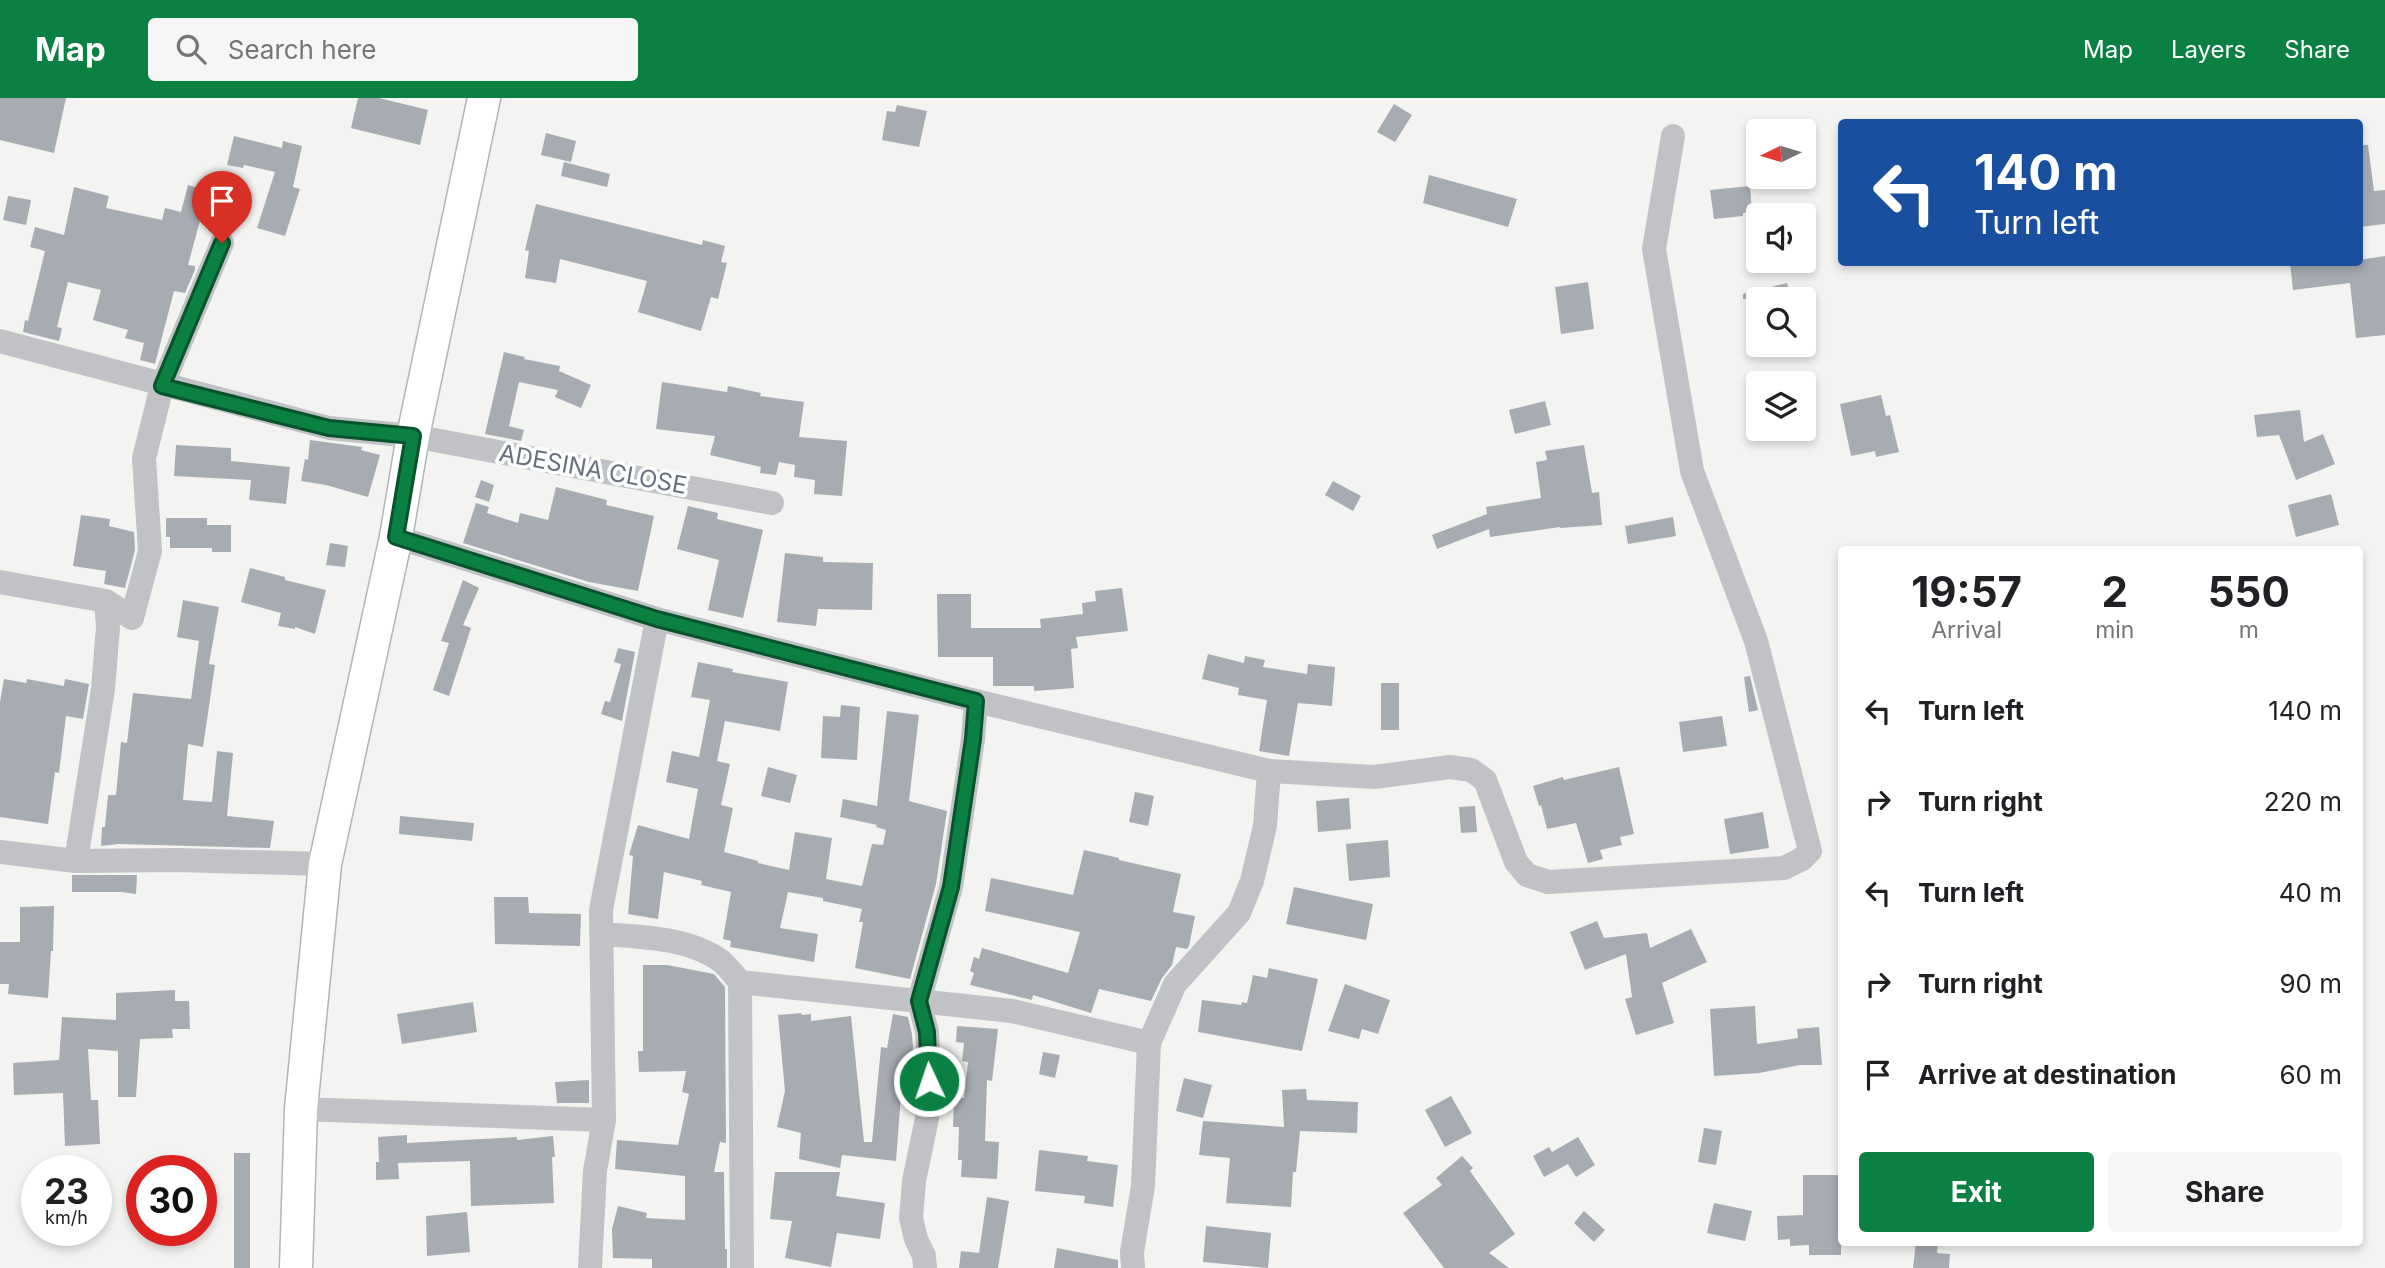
<!DOCTYPE html>
<html lang="en">
<head>
<meta charset="utf-8">
<style>
	body { margin:0; font-family:Inter,sans-serif; background:#f6f6f6; color:#202124; height:100vh; display:flex; flex-direction:column; font-size:26px; white-space:nowrap }
	* { box-sizing:border-box; margin:0 }
	p { font-size:23px; color:#757577 }
	.icon { flex:none; width:38px; height:38px; fill:none; stroke:currentColor; stroke-width:2; stroke-linecap:round; stroke-linejoin:round }
	.map { position:relative; flex:1; overflow:hidden }
	.side { position:absolute; left:1838px; top:448px; width:525px; height:700px; display:flex; flex-direction:column; background:#fff; border-radius:7px; box-shadow:0 4px 10px #0003 }
	.side>* { flex:none }
	.guide { position:absolute; left:1838px; top:21px; width:525px; height:147px; border-radius:7px; box-shadow:0 4px 10px #0003; background:#1a4fa0; color:#fff; overflow:hidden }
	.needle { width:46px; rotate:265deg }
	.tools { position:absolute; left:1746px; top:21px; display:grid; gap:14px }
	.tools a { display:grid; place-items:center; width:70px; height:70px; border-radius:7px; background:#fff; box-shadow:0 4px 10px #0003; font-size:35px }
	.speed { position:absolute; left:21px; top:1057px; display:flex; gap:14px; font-size:35px; font-weight:700; text-align:center }
	.speed>* { display:grid; place-content:center; width:91px; height:91px; border-radius:50%; background:#fff; box-shadow:0 4px 10px #0003; line-height:1 }
	.speed small { font-size:18px; font-weight:400 }
	.speed .limit { border:10px solid #d22; background:#fff; color:#111 }
	.pin { position:absolute; display:grid; place-items:center; width:60px; height:60px; color:#fff; margin:-72px -30px; border-radius:50% 50% 50% 0; rotate:-45deg; box-shadow:0 0 7px #0007 }
	.pin .icon { rotate:45deg }
	.me { position:absolute; width:77px; margin:-38px; rotate:357deg; stroke-linejoin:round; filter:drop-shadow(0 0 5px #0008) }
	.turn { display:flex; align-items:center; gap:24px; height:147px; padding:0 21px; font-size:32px }
	.turn .icon { width:91px; height:91px; stroke-width:2.5 }
	.turn b { display:block; font-size:49px; line-height:60px }
	.eta { display:flex; justify-content:space-evenly; align-items:center; height:119px; text-align:center }
	.eta b { font-size:42px; font-weight:700; line-height:49px }
	.cta { display:flex; gap:14px; margin-top:auto; padding:14px 21px }
	.cta a { flex:1; height:80px; border-radius:7px; background:#0b8043; color:#fff; font-size:28px; font-weight:700; line-height:80px; text-align:center }
	.cta a+a { background:#f6f6f6; color:#202124 }
	ul { padding:0; list-style:none }
	li { display:flex; align-items:center; gap:21px; height:91px; padding:0 21px }
	li div { flex:1 }
	li b { display:block; font-size:26px }
	li em { font-style:normal }
	header { display:flex; align-items:center; gap:42px; box-sizing:border-box; height:98px; padding:0 35px; background:#0b8043; color:#fff }
	header strong { font-size:33px }
	nav { display:flex; gap:38px; margin-inline-start:auto; font-size:24px }
	.search { width:490px; height:63px; background:#f6f6f6; display:flex; align-items:center; gap:18px; box-sizing:border-box; padding:0 24px; border-radius:7px; color:#757577; font-size:26px }
	.map>svg:first-child { display:block }
</style>
</head>
<body>
<header>
<strong>Map</strong>
<div class="search"><svg class="icon" aria-label="search" viewBox="0 0 24 24"><circle cx="10" cy="10" r="6"/><path d="M15 15l6 6"/></svg>Search here</div>
<nav><a>Map</a><a>Layers</a><a>Share</a></nav>
</header>
<div class="map">
<svg width="2385" height="1170" viewBox="0 0 2385 1170">
	<rect width="100%" height="100%" fill="#f3f4f1"/>
	<path fill="#a7acb2" d="M0,0h66l-12,55 -54,-13z
		M358,0h21l49,12 -8,35 -69,-17z
		M1394,6l18,11 -17,27 -18,-10z
		M897,7l30,6 -8,36 -37,-7 5,-29 8,1z
		M546,35l30,8 -5,21 -30,-7z
		M234,38l48,12 1,-7 19,5 -9,41 7,2 -15,47 -28,-8 18,-56 -31,-7 -1,3 -16,-3z
		M2359,47h9l6,46 11,-1v34l-26,3z
		M564,64l46,12 -3,13 -46,-11z
		M1429,77l88,24 -9,28 -85,-24z
		M188,87l16,5 -7,26 4,1 -13,48 7,1v4l-10,23 -11,-2 -19,73 -15,-4 4,-17 -19,-5 3,-8 -35,-10 8,-30 -33,-8 -11,45 5,1 -3,13 -36,-9 2,-12 3,1 17,-70 -15,-4 5,-20 29,8 10,-48 35,9 -3,12 56,12 3,-12 16,4z
		M1750,88l2,26 -9,1v3l-29,3 -4,-29z
		M8,98l23,4 -5,25 -23,-5z
		M536,106l166,41 1,-5 22,6 -4,16 6,1 -9,36 -7,-2 -10,34 -63,-19 9,-31 -87,-22 -4,24 -31,-5 4,-27 -4,-1z
		M2385,158v79l-29,3 -6,-55 -57,7 -3,-28h69v-2z
		M1588,184l6,47 -33,5 -6,-47z
		M1787,185l4,16h-48v-5z
		M504,254l21,5 -1,2 36,7 -1,5 32,14 -10,23 -26,-11 3,-7 -39,-8 -10,44 15,4 -3,11 -36,-7z
		M662,284l65,10 1,-6 33,7 -1,3 44,6 -5,35 48,4 -5,55 -28,-2 1,-14 -21,-3 1,-12 -16,-3 -3,13 -16,-2 1,-6 -51,-12 5,-19 -59,-7z
		M1881,297l5,21 4,-1 9,37 -23,5 -1,-6 -24,5 -11,-52z
		M1545,303l6,24 -36,9 -6,-24z
		M2300,312l4,32 19,-8 12,30 -39,16 -17,-45 -22,2 -3,-22z
		M310,342l52,7 -1,3 19,5 -12,42 -42,-12 -25,-4 4,-22 3,1z
		M176,347l55,3v13l59,6 -4,37 -37,-4 2,-20 -77,-4z
		M1584,347l8,48 7,-1 3,33 -42,3v-1l-70,10 -1,-8 -52,20 -5,-14 55,-21 -1,-7 55,-9 -5,-36 11,-2 -2,-9z
		M481,382l13,5 -5,17 -14,-5z
		M1333,383l28,15 -8,15 -28,-16z
		M556,389l51,13 -1,5 48,11 -16,75 -49,-9 -126,-39 13,-40 13,4 -2,6 31,10 2,-10 28,7z
		M2331,396l8,31 -43,12 -8,-32z
		M688,408l30,7 -1,6 46,11 -20,88 -35,-8 11,-50 -42,-11z
		M81,417l29,4 -1,7 25,6 1,18 -10,38 -21,-4 2,-13 -33,-5z
		M1673,419l3,19 -48,8 -3,-18z
		M166,420h41v7h24v27h-19v-4h-42v-11h-4z
		M330,445l18,3 -3,21 -19,-2z
		M785,455l38,4v5l50,1 -1,47 -54,-1 -2,17 -39,-4z
		M250,470l35,9v3l41,10 -11,44 -20,-7v2l-17,-3 3,-13 -40,-11z
		M463,482l16,8 -16,37 8,3 -22,68 -16,-6 16,-47 -8,-2z
		M1122,490l6,43 -52,6 2,11 -7,1 3,39 -40,3v-5h-41v-29h-55l-1,-63h34v34h70l-1,-9 43,-5 -1,-11 14,-2 -1,-10z
		M183,502l36,7 -10,57 6,1 -12,82 -15,-3 -5,56 29,2 5,-51 16,2 -6,63 47,5 -4,27 -152,-4 -17,2 1,-19h3l3,-32h8l5,-53 6,1 6,-50 58,6 8,-58 -22,-4z
		M618,550l17,4 -13,69 -21,-7 4,-13 5,1 11,-38 -7,-2z
		M1208,556l36,9 1,-7 20,4 -2,7 44,7 1,-10 27,3 -3,39 -34,-3 -9,53 -30,-5 8,-51 -29,-5 1,-7 -37,-9z
		M698,564l35,7 -1,3 56,10 -8,49 -55,-10 -8,40 13,3 -9,41 12,3 -9,44 34,9v2l31,7 6,-38 37,6 -6,41 36,7 10,-42 11,1 3,-15 -10,-3 1,-2 -37,-8 3,-18 34,7 10,-95 32,4 -10,86 38,10 -11,73 -26,95 -55,-11 8,-46h-4l3,-13 -39,-8v-3l-35,-6 -8,36 38,6 -4,28 -84,-15 1,-6 -8,-2 8,-47 -30,-7 1,-4 -38,-9 -6,47 -30,-5 5,-58 -4,-1 9,-30 51,14 9,-50 -32,-7 6,-31 27,6 11,-57 -19,-3z
		M1750,578l8,34 -9,2 -5,-35z
		M4,581l22,4 1,-4 37,7 1,-7 24,5 -6,35 -17,-3 -7,57 -4,-1 -7,52 -48,-7v-115z
		M1381,585h18v47h-18z
		M841,607l19,2 -3,53 -36,-2 2,-42 17,1z
		M1722,618l5,30 -44,6 -4,-30z
		M768,669l29,8 -7,28 -29,-7z
		M1619,669l15,67 -14,3 2,8 -22,5 3,9 -15,4 -12,-40 -29,6 -6,-24 -2,1 -6,-20 30,-9 1,3z
		M1135,694l19,4 -6,30 -19,-4z
		M1349,700l2,31 -33,3 -2,-31z
		M1475,708l2,26 -16,1 -2,-26z
		M1763,714l6,36 -39,6 -6,-35z
		M400,718l74,7 -2,18 -73,-7z
		M1388,742l2,37 -41,4 -3,-37z
		M1084,752l35,8v2l62,14 -8,38 22,4 -6,30 -2,3 -11,-2 -4,18 -10,13 -11,23 -52,-12 -8,24 -58,-18 -1,5 -62,-15 4,-12 -4,-2 4,-14 5,2 3,-11 86,25 12,-41 -95,-21 6,-33 82,17z
		M72,777h65l-1,19 -14,-2h-50z
		M1294,789l79,17 -7,36 -80,-16z
		M494,799h34l1,16 52,1 -1,32 -85,-2z
		M54,808l-1,45h-2l-3,47 -40,-4 1,-10h-9v-42h20v-35z
		M1597,823l7,17 43,-5 3,15 41,-19 16,33 -45,21 12,40 -38,12 -11,-36 7,-2 -6,-43 -41,16 -15,-38z
		M643,867h24l47,9 11,13 1,156 -6,-1 -6,30h10l1,77h2v19h-75v-9l-39,-1 -1,-29 6,-23 29,7 -1,5 39,2v-44l-70,-7 2,-29 61,5 11,-51 -7,-2 4,-21 -47,1 -1,-21h5z
		M1269,870l49,11 -16,72 -104,-19 4,-32 39,5 1,-3 5,1 6,-28 14,3z
		M1345,886l45,16 -12,34 -16,-5 -3,10 -31,-8z
		M175,892v11h14l1,28h-18l1,9 -33,1 -4,58h-18v-46l-30,-2 3,51h7l2,44 -35,2 -2,-53 -49,2 -1,-32 46,-3 3,-43 54,3v-27z
		M473,904l4,30 -75,12 -5,-30z
		M1755,908l2,38 41,-6 -1,-9 22,-2 3,38h-22l-41,8 -45,3 -4,-67z
		M801,915l1,2 9,-1v7l40,-5 13,126h8l9,-95 6,1 6,-34 15,3 4,17 2,25 -4,37 -9,-1 -5,66 -54,-6 -2,13 -41,-9 2,-26 -24,-6 8,-36 -7,-76z
		M957,928l41,3 -6,52 -5,-1 -2,61 14,1 -2,37 -36,-2 1,-17h-4l1,-33h-6l1,-29h10l4,-36 -6,-1 2,-18 -8,-1z
		M1043,954l17,3 -5,23 -16,-4z
		M1184,980l28,7 -9,33 -27,-7z
		M589,982v23h-32l-2,-21z
		M1306,991l1,11 51,2 -1,31 -57,-2 -4,41h-3l-2,35 -65,-4 4,-45 -31,-3 4,-34 81,6 -2,-37z
		M1451,998l21,37 -27,14 -20,-37z
		M1704,1030l18,3 -6,34 -18,-3z
		M407,1037v8l110,-6v3l36,-4 2,21h-3l2,46 -83,3 -1,-45 -72,2 1,16 -23,1v-18h3l-1,-25z
		M1578,1039l17,28 -19,12 -8,-13 -24,13 -11,-21 16,-9 3,5z
		M1039,1052l49,6 -1,5 31,4 -5,42 -29,-4 1,-7 -50,-5z
		M234,1055h16v115h-16z
		M1462,1058l11,12 -3,3 45,63 -26,19 20,15h-65l-41,-55 39,-28 -6,-7z
		M775,1074h65l-4,24 49,7 -5,36 -43,-6 -6,34 -46,-9 7,-37 -22,-2z
		M1803,1077h38v80h-32v-10l-19,1v-7l-12,1 -1,-24 26,-1z
		M987,1099l22,4 -11,67h-39l2,-17 18,2z
		M1714,1105l38,8 -7,30 -38,-8z
		M1584,1113l21,19 -11,12 -20,-19z
		M467,1114l3,40 -43,4 -1,-40z
		M1206,1128l65,7 -3,35 -65,-6z
		M1916,1144h22l-1,11 13,1 -1,14h-36z
		M1057,1150l61,12v8h-64z"/>
	<g fill="none" stroke-linecap="round" stroke-linejoin="round">
		<g stroke="#b1b4b8" stroke-width="35">
			<path id="major" d="M296,1170l5,-159 24,-245 71,-327 17,-101 71,-338"/>
		</g>
		<path stroke="#c0c2c5" stroke-width="24" d="M0,243l329,87 84,8 359,67
			M396,439l261,82 319,82 293,70 105,6 76,-10 21,3 14,10 31,82 11,13 21,7 236,-14 18,-9 8,-8 -54,-210 -64,-170 -38,-222 19,-113
			M0,484l106,19
			M0,754l76,9 101,-1 148,4
			M76,763l27,-172 5,-62 -2,-26 26,17 18,-67 -6,-93 18,-72 60,-143
			M601,836c39,3 87,3 120,27 7,6 13,14 19,21l2,286
			M740,884l272,29 137,32
			M301,1011l303,11
			M590,1170l5,-97 9,-51 -3,-210 56,-291
			M925,1170l-1,-12 -8,-17 -5,-21 3,-37 17,-82 -4,-67 -8,-31 32,-114 22,-148 3,-38
			M1133,1170l-1,-16 11,-66 6,-143 26,-59 64,-71 13,-32 13,-55 4,-55"/>
		<use href="#major" stroke="#fff" stroke-width="32"/>
	</g>
	<g fill="none" stroke-linecap="round" stroke-linejoin="round">
		<g stroke="#07532c" stroke-width="18">
			<path id="route" d="M222,145l-60,143 167,42 84,8 -17,101 261,82 319,82 -3,38 -22,148 -32,114 8,31 2,49"/>
		</g>
		<use href="#route" stroke="#0b8043" stroke-width="12"/>
	</g>
	<g text-anchor="middle" dominant-baseline="central" stroke-width="7" stroke-linejoin="round" paint-order="stroke">
		<g font-size="24" fill="#67717e" stroke="#fff">
			<text transform="translate(593 371) rotate(10)">ADESINA CLOSE</text>
		</g>
	</g>
</svg>
<div class="tools">
<a><svg class="needle" viewBox="-14 -14 28 28"><path d="M0-13l5 13h-10z" fill="#e53935"/><path d="M0 13l5-13h-10z" fill="#757577"/></svg></a>
<a><svg class="icon" aria-label="sound" viewBox="0 0 24 24"><path d="M4 9h4l5-4v14l-5-4H4zM17 9q2 3 0 6"/></svg></a>
<a><svg class="icon" aria-label="search" viewBox="0 0 24 24"><circle cx="10" cy="10" r="6"/><path d="M15 15l6 6"/></svg></a>
<a><svg class="icon" aria-label="layers" viewBox="0 0 24 24"><path d="M12 4l9 5-9 5-9-5zM3 14l9 5 9-5"/></svg></a>
</div>
<div class="speed"><div>23<small>km/h</small></div><div class="limit">30</div></div>
<div class="pin" style="left:222px;top:145px;background:#d93025"><svg class="icon" aria-label="arrive" viewBox="0 0 24 24"><path d="M6 21V4h12l-3 4 3 4H6"/></svg></div>
<svg class="me" style="left:929px;top:983px" viewBox="-20 -20 40 40"><circle r="17" fill="#0b8043" stroke="#fff" stroke-width="3"/><path d="M0-11L8 9 0 5-8 9z" fill="#fff"/></svg>
<div class="guide">
<div class="turn"><svg class="icon" aria-label="left" viewBox="0 0 24 24"><path d="M17 20v-9H6M10 6l-5 5 5 5"/></svg><div><b>140 m</b>Turn left</div></div>
</div>
<section class="side">
<div class="eta">
<div><b>19:57</b><p>Arrival</p></div>
<div><b>2</b><p>min</p></div>
<div><b>550</b><p>m</p></div>
</div>
<ul>
<li><svg class="icon" aria-label="left" viewBox="0 0 24 24"><path d="M17 20v-9H6M10 6l-5 5 5 5"/></svg><div><b>Turn left</b></div><em>140 m</em></li>
<li><svg class="icon" aria-label="right" viewBox="0 0 24 24"><path d="M7 20v-9h11M14 6l5 5-5 5"/></svg><div><b>Turn right</b></div><em>220 m</em></li>
<li><svg class="icon" aria-label="left" viewBox="0 0 24 24"><path d="M17 20v-9H6M10 6l-5 5 5 5"/></svg><div><b>Turn left</b></div><em>40 m</em></li>
<li><svg class="icon" aria-label="right" viewBox="0 0 24 24"><path d="M7 20v-9h11M14 6l5 5-5 5"/></svg><div><b>Turn right</b></div><em>90 m</em></li>
<li><svg class="icon" aria-label="arrive" viewBox="0 0 24 24"><path d="M6 21V4h12l-3 4 3 4H6"/></svg><div><b>Arrive at destination</b></div><em>60 m</em></li>
</ul>
<div class="cta"><a>Exit</a><a>Share</a></div>
</section>
</div>
</body>
</html>
